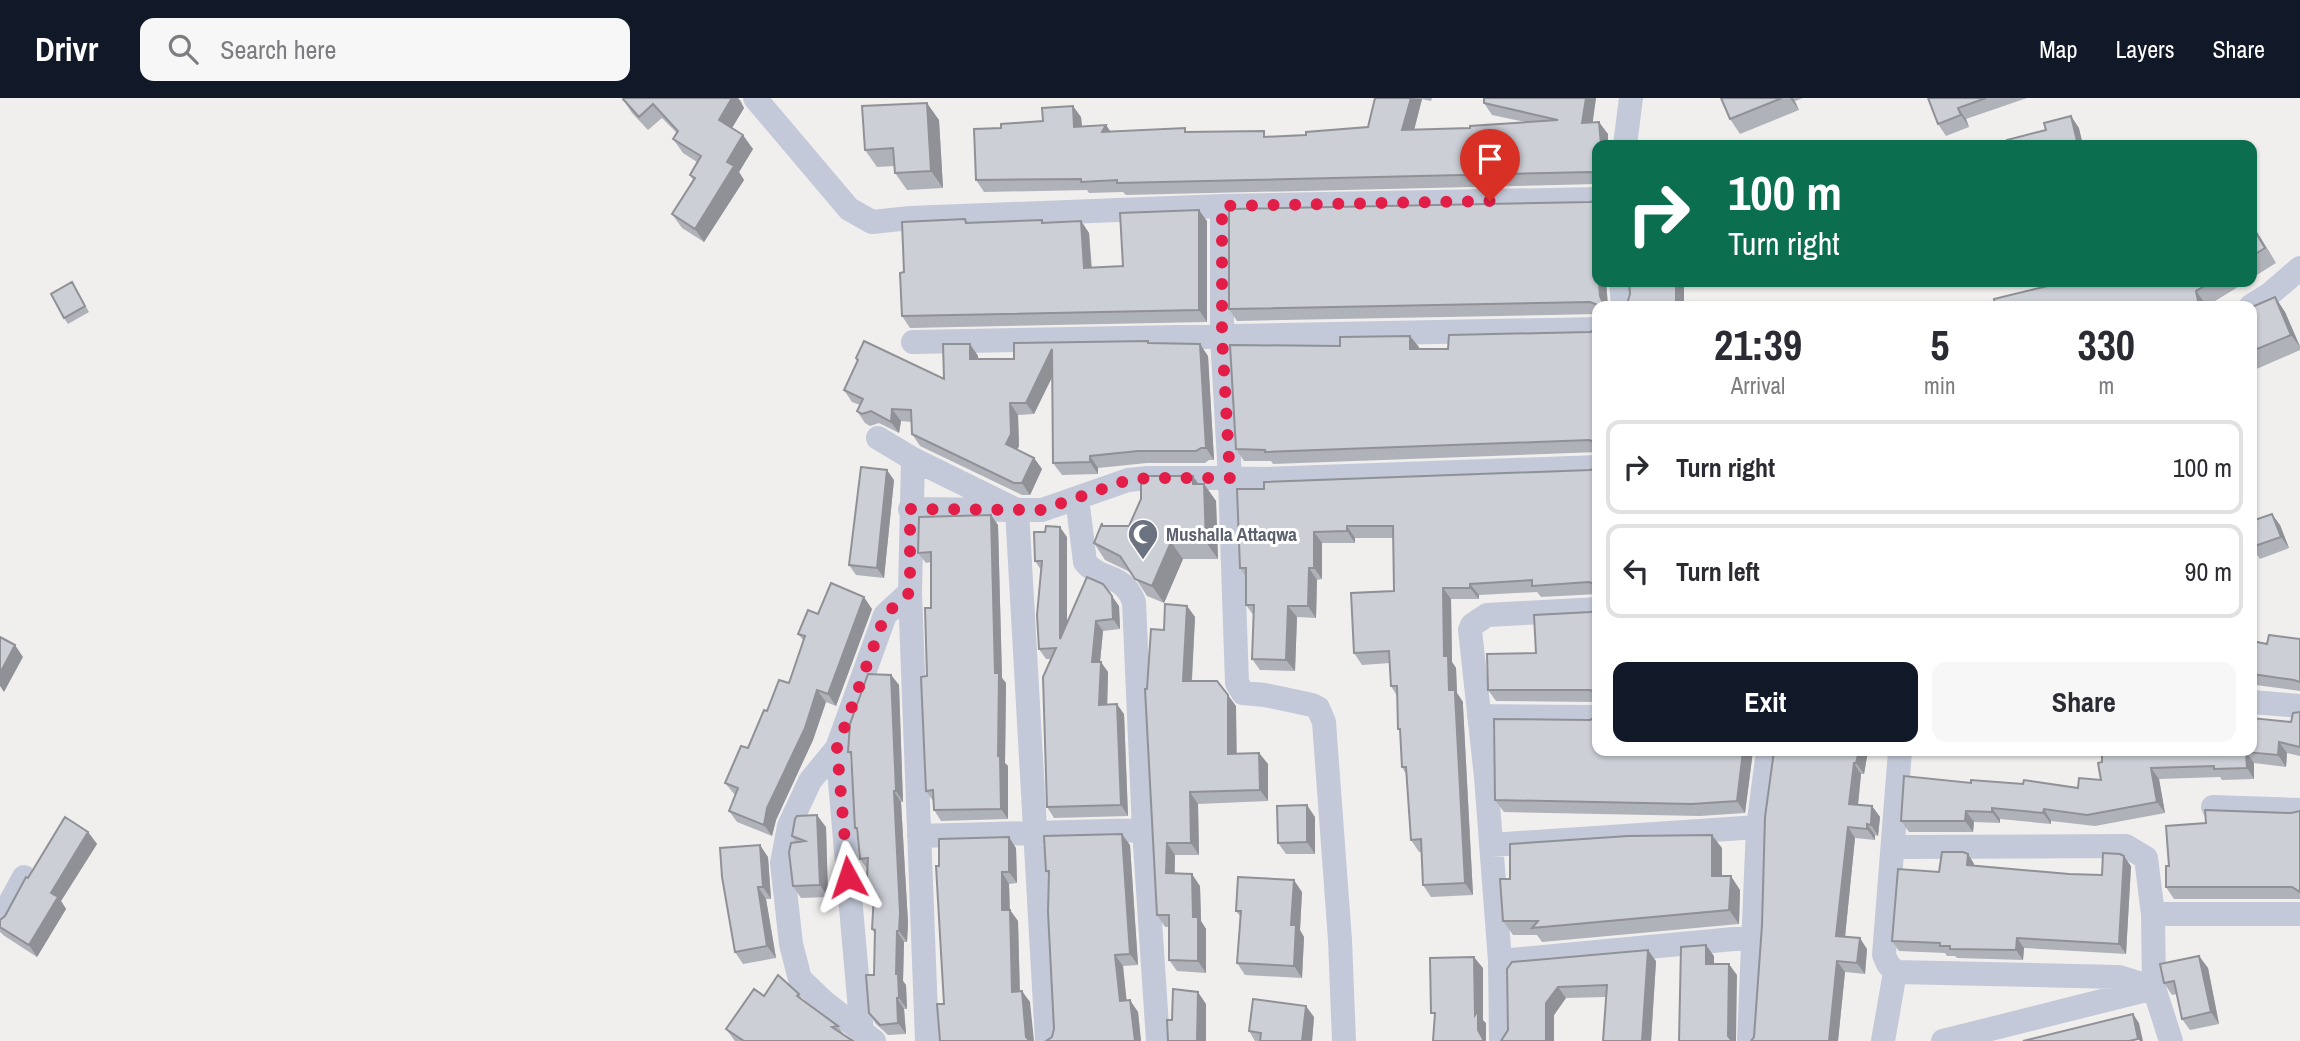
<!DOCTYPE html>
<html lang="en">
<head>
<meta charset="utf-8">
<style>
	body { margin:0; font-family:"Archivo Narrow",sans-serif; background:#f7f7f7; color:#2b2b33; height:100vh; display:flex; flex-direction:column; font-size:26px; white-space:nowrap }
	* { box-sizing:border-box; margin:0 }
	p { font-size:23px; color:#7c7c81 }
	.icon { flex:none; width:38px; height:38px; fill:none; stroke:currentColor; stroke-width:2; stroke-linecap:round; stroke-linejoin:round }
	.map { position:relative; flex:1; overflow:hidden }
	.panel { position:absolute; left:1592px; top:203px; width:665px; height:455px; display:flex; flex-direction:column; background:#fff; border-radius:14px; box-shadow:0 2px 5px #0004 }
	.panel>* { flex:none }
	.hud { position:absolute; left:1592px; top:42px; width:665px; height:147px; border-radius:14px; box-shadow:0 2px 5px #0004; background:#0b6e4f; color:#fff; overflow:hidden }
	.pin { position:absolute; display:grid; place-items:center; width:60px; height:60px; color:#fff; margin:-72px -30px; border-radius:50% 50% 50% 0; rotate:-45deg; box-shadow:0 0 7px #0007 }
	.pin .icon { rotate:45deg }
	.me { position:absolute; width:77px; margin:-38px; rotate:355deg; stroke-linejoin:round; filter:drop-shadow(0 0 5px #0008) }
	.turn { display:flex; align-items:center; gap:24px; height:147px; padding:0 21px; font-size:32px }
	.turn .icon { width:91px; height:91px; stroke-width:2.5 }
	.turn b { display:block; font-size:49px; line-height:60px }
	.eta { display:flex; justify-content:space-evenly; align-items:center; height:119px; text-align:center }
	.eta b { font-size:42px; font-weight:700; line-height:49px }
	.button { display:flex; gap:14px; margin-top:auto; padding:14px 21px }
	.button a { flex:1; height:80px; border-radius:14px; background:#111827; color:#fff; font-size:28px; font-weight:700; line-height:80px; text-align:center }
	.button a+a { background:#f7f7f7; color:#2b2b33 }
	ul { padding:0; list-style:none }
	li { display:flex; align-items:center; gap:21px; height:94px; margin:0 14px 10px; padding:0 7px; border:4px solid #e1e1e2; border-radius:14px }
	li div { flex:1 }
	li b { display:block; font-size:26px }
	li em { font-style:normal }
	header { display:flex; align-items:center; gap:42px; box-sizing:border-box; height:98px; padding:0 35px; background:#111827; color:#fff }
	header strong { font-size:33px }
	nav { display:flex; gap:38px; margin-inline-start:auto; font-size:24px }
	.search { width:490px; height:63px; background:#f7f7f7; display:flex; align-items:center; gap:18px; box-sizing:border-box; padding:0 24px; border-radius:14px; color:#7c7c81; font-size:26px }
	.map>svg:first-child { display:block }
</style>
</head>
<body>
<header>
<strong>Drivr</strong>
<div class="search"><svg class="icon" aria-label="search" viewBox="0 0 24 24"><circle cx="10" cy="10" r="6"/><path d="M15 15l6 6"/></svg>Search here</div>
<nav><a>Map</a><a>Layers</a><a>Share</a></nav>
</header>
<div class="map">
<svg width="2300" height="943" viewBox="0 0 2300 943">
	<rect width="100%" height="100%" fill="#f1efee"/>
	<g fill="none" stroke-linecap="round" stroke-linejoin="round">
		<path stroke="#c3c9d8" stroke-width="24" d="M755,0l94,111 23,13 38,-4 312,-12
			M1625,47l6,-47
			M1598,101l-376,7v130l8,142 34,1 334,-12
			M1621,184l2,24
			M2251,208l19,-12 30,-26
			M913,244l685,-13
			M878,340l35,21 104,51h25l86,-30 20,-2h82l7,205 6,10 22,2 47,10 6,3 6,14 16,218 4,101
			M913,361l-3,133 17,449
			M1077,400l8,64c17,21 37,9 49,40l10,228 14,211
			M910,411l107,1 30,531
			M2252,604l48,4
			M1479,618l119,1
			M837,650l25,285
			M1900,653l-16,204 4,9 7,8 224,5 35,11 17,53
			M2213,709l87,3
			M919,738l225,-6
			M1491,747l267,-18
			M1893,749l233,-1 20,12 7,56 1,74 -211,53
			M2153,816h147
			M0,823l24,-44
			M1500,863l255,-24
			M874,943l-51,-40 -23,-22 -9,-35 -9,-81 7,-37 21,-45 27,-33 48,-133 25,-23
			M1501,943l-1,-80 -14,-184 -16,-147 2,-5 15,-10 111,-6
			M1749,943l9,-214 10,-76
			M1883,943l12,-69"/>
	</g>
	<path fill="#b0b2b9" d="M624,0h114l3,3 3,7 -12,20 21,21 -14,23 5,8 -40,62 -22,-14 -10,-14 21,-34 -3,-5 7,-13 -14,-9 -10,-14 4,-6 -15,-15 -14,12 -16,-17 -9,-14z
		M1375,0h57l-1,3 -9,-2 -8,31 56,-2 55,-6 -33,-7 -8,-12v-5h112l-4,24 16,12 -10,11v39l-472,11 -3,-3 -34,1 -2,-3 -103,2 -8,-12 25,-52 42,-7 38,-4 1,9 24,-1 4,6 78,1 80,5 38,-2 62,-8z
		M1721,0h82l-8,3 4,9 -59,24 -10,-15z
		M1928,0h99l-61,21 3,8 -23,9 -8,-12z
		M939,22l4,68 -36,2 -12,-17 -1,-7 -17,1 -12,-17z
		M965,121l3,3 74,-2 2,3 37,-2 8,12 3,35 31,-2 84,-45v101l-297,6 -8,-12 2,-44z
		M2252,126l24,39 -24,15z
		M72,184l17,30 -21,12 -4,-6z
		M1606,184l2,24h-10v8l-361,7 -8,-12z
		M2060,184h186l-39,24h-212l65,-23z
		M2275,199l10,15 15,34v4l-48,21v-64z
		M1598,231v123l-325,12 -2,-3h-27l-8,-12 104,-103 70,-10 9,13h29l142,-17z
		M1149,245l59,13 6,104h-5l-4,3h-58l-49,5v6l-36,1 -9,-12 -1,-86 -18,37 -16,1 1,31 -2,4 17,8 8,11 -12,26h-8l-102,-49 -8,-12v-12l-11,-1 -2,12 -20,-10 -9,3 -5,-3 -8,-12 3,-6 -8,-3 -8,-12 14,-29 -2,-3 88,21 26,-35 8,12v3h36z
		M1598,370v126l-57,3 -4,-5 -58,3v4h-28l1,63 4,6 1,25 6,9v4l10,189 -42,2 -8,-12 -1,-33h-3l-8,-12 -5,-66 -4,-7 -1,-35 -3,-3 -1,-33 -6,-10 -1,-23 -28,2 -8,-12 40,-62 -1,-53h-38v5h-33v36l-5,1 -1,38 -19,-1 -2,54 -35,-1 -8,-11 2,-43 -8,-11v-28l-6,-9 24,-79 326,-19z
		M894,382l-10,98 -28,-3 -7,-10z
		M1198,386h6l12,17 2,58h-35l-19,44 -17,-7 -15,-23 -27,-13 -11,-17 8,-20 2,3h25z
		M991,417l7,10 4,153 4,5 -1,80 3,3v53l-67,2 -7,-11 -1,-9 -7,-10 1,-115 4,-68v-46l-5,1 -8,-10z
		M2280,427l9,23 -29,11 -8,-11z
		M1067,439v85l52,-16 1,23 -17,2 -3,31 8,10 -1,32 17,10 4,102 -74,2 -7,-11 4,-148h-5l-7,-10 2,-79 -6,-9z
		M1187,508l8,11 -3,64 44,25v47h23l9,11v37l-70,3 1,51h-24v18l25,13 1,35 5,8v44l-29,-2 -8,-11v-33h-4l-8,-12 7,-285z
		M1598,510v94l-102,-1 -8,-11 48,-37z
		M872,511l-36,97 -10,-4 -13,38 -37,80 -4,16 -35,-14 -8,-11 6,-16 -10,-12 23,-35 19,-37 22,-28 15,-42 -6,-7 20,-20z
		M2300,541v52l-44,-6 -4,2v-46l15,3z
		M891,577l8,10 4,117h-2l7,121 -1,19h-3l-1,39 3,4 1,24h-3l2,25 -18,1 -12,-11 -7,-11 5,-38 1,-41 -3,-5 1,-25 -7,-9 2,-25 -8,-11 -3,-28 -2,-3 -4,-72 -3,-4z
		M2300,614v44l-13,-3 -1,14 -32,-4v16l-32,1 -2,-3 -61,2 6,34 -70,13 -44,-5v3l-51,-5v4l-26,-1 -1,10h-64l-8,-11 70,-38 107,5 213,-66z
		M1590,622l163,31 -8,62 -45,3 -196,-4 -9,-12z
		M1774,653h94l-4,23h-3l-3,30 14,2 8,11 -2,19 -3,-1v5l-20,-2 -10,98 22,13 -2,25 -20,-2 -7,69h-87l3,-4z
		M2300,713v88h-126l-8,-12 3,-21 37,-43 85,-10z
		M1315,719v37h-29l-8,-11z
		M826,729l2,70 -27,1 -8,-12 3,-44 -4,-6z
		M88,734l9,12 -36,57 5,8 -29,48 -34,-22 -3,-4v-11l5,-4 23,-38z
		M1130,747l8,120 -15,1 3,35 12,11 3,29h-95l6,-4 2,-8 -5,-154 -3,-4z
		M1016,750l1,35 -8,1 1,26 8,11 2,70 10,11 -86,2 -5,-138z
		M1722,750v28l18,14 -1,34 -197,18 -5,-7h-24l-10,-14 7,-42z
		M1968,756l6,10v2l95,8 33,1 29,-9 -5,88 -102,-6 -1,12 -66,-2 -2,-2h-8l-2,-3 -46,-2 -7,-10 47,-69z
		M768,759l3,42h-5l10,59 -33,6 -8,-12z
		M1302,794l-2,38 4,7 -2,41 -57,-3 -8,-12 3,-47 -4,-5z
		M2199,858l9,12 11,56 -29,6 -8,-11 -5,-25 -5,1 -8,-12z
		M1656,863l-5,80h-48l3,-44 -40,1 -12,17v26h-53l7,-11 -1,-61z
		M799,896l4,6 35,26 6,9 9,6h-118l-9,-12 38,-33z
		M1314,919l-2,24h-57l-6,-10z"/>
	<path fill="#909196" d="M732,0h6l6,10 -15,25 -10,-13z
		M1411,0l11,1 -11,43 -9,-12z
		M1586,0h10l-5,37 -9,-12z
		M1790,0h3l6,12z
		M927,5l12,17 4,68 -12,-17z
		M1073,8l8,11 2,22 -9,-12z
		M1958,10l8,11 3,8 -8,-12z
		M2071,18l8,12 4,17h-5z
		M1599,24l9,12v11h-7z
		M1106,27l8,12 -12,-5z
		M743,37l10,14 -14,23 5,8 -40,62 -9,-13 32,-67z
		M1199,112l8,11v101l-8,-12z
		M1081,123l8,12 3,47 -8,-12z
		M2252,126l24,39 -24,-37z
		M1599,184h7l2,24h-3l-5,-10z
		M1676,184h8v24h-8z
		M2196,193l11,15h-8z
		M2275,199l10,15 15,35 -9,-12z
		M1410,238l9,11 -1,13 -8,-11z
		M970,246l8,12 1,15 -9,-12z
		M1200,246l8,12 6,104 -8,-12z
		M1052,251l8,12 -26,53 -8,-11z
		M1010,305l8,12 1,31 -5,10 -8,-12z
		M892,311l9,12 -2,12 -8,-11z
		M1090,358l8,12v6l-8,-12z
		M1034,360l8,11 -12,26 -8,-12z
		M887,372l7,10 -10,98 -7,-10z
		M1193,378l11,16v-8l12,17 2,58 -12,-17 -13,-58z
		M2272,416l8,11 9,23 -8,-11z
		M991,417l7,10 4,153 4,5 -1,80 3,3v53l-7,-10 -6,-136z
		M1347,428l8,12v5l-8,-12z
		M1060,429l7,10v112l-7,-10z
		M1314,434l8,11v36l-8,-11z
		M1171,444l12,17 -19,44 -12,-17z
		M1309,470l8,12 -1,38 -8,-12z
		M1470,486l9,11v4l-9,-11z
		M1443,490l8,11 1,63 4,6 1,25 6,9v4l10,189 -8,-12 -16,-193 -5,-34z
		M1112,498l7,10 1,23 -7,-10z
		M864,499l8,12 -36,97 -8,-12z
		M1187,508l8,11 -4,76 -8,-12z
		M1288,508l9,11 -2,54 -9,-11z
		M1096,523l7,10 -4,41 -7,-10z
		M15,547l8,12 -19,35 -4,-6v-13z
		M1101,564l7,10 -1,43 -8,-10z
		M891,577l8,10 4,117 -7,-11z
		M817,592l9,12 -13,38 -37,80 -4,16 -8,-11 3,-17z
		M1228,597l8,11 1,59 -9,-11z
		M1117,606l7,10 4,102 -7,-11z
		M2279,644l8,11 -1,14 -8,-12z
		M1743,653h10l-8,62 -8,-12z
		M1859,653h9l-4,23 -8,-11z
		M2246,654l8,11v16l-7,-11z
		M1259,655l9,11v37l-8,-11z
		M1854,665l7,11 -4,41 -8,-11z
		M2151,670l8,11 6,34 -8,-11z
		M894,693l7,11 7,121 -1,19 -8,-11z
		M1190,694l8,12 1,51 -8,-12z
		M1307,707l8,12v37l-8,-12z
		M1872,708l8,11 -2,19 -7,-11z
		M1992,710l8,11v4l-8,-11z
		M2044,711l7,12v3l-8,-11z
		M1966,713l8,11 -1,10 -8,-11z
		M817,717l9,12 2,70 -8,-12z
		M1867,726l8,11v5l-8,-11z
		M1848,729l7,11 -11,109 -8,-11z
		M88,734l9,12 -36,57 5,8 -29,48 -8,-12 22,-52z
		M1122,736l8,11 8,120 -8,-11z
		M1712,737l10,13v42l-10,-14z
		M1009,739l7,11 1,35 -8,-11z
		M1167,745l8,12 -1,29 -8,-11z
		M760,747l8,12 3,42 -8,-12z
		M1968,756l6,10 -1,11 -6,-10z
		M2124,758l7,10 -5,88 -7,-10z
		M1002,774l7,12 1,37 -8,-11z
		M1192,776l8,12 1,35 5,8v44l-8,-12 -5,-44z
		M1731,778l9,14 -1,34 -10,-14z
		M1294,782l8,12 -2,38 4,7 -2,41 -8,-12 -3,-41z
		M758,789l8,12 10,59 -9,-12z
		M1010,812l8,11 2,82 -8,-11z
		M897,833l7,11 -1,39 3,4 1,24 -8,-11 -3,-24z
		M1860,840l7,11 -2,25 -8,-11z
		M2017,840l7,10 -1,12 -7,-10z
		M1706,847l8,11v19l-8,-11z
		M1648,852l8,11 -5,80h-9z
		M1115,857l8,11 5,47 -8,-12z
		M2199,858l9,12 11,56 -8,-12z
		M1474,859l9,11v52l3,3v18h-2l-6,-11 -3,-15z
		M1837,863l8,11 -7,69h-9z
		M1729,866l8,11 -1,66h-5l-3,-5z
		M1558,889l8,11 -12,17v26h-8v-38z
		M1022,893l8,11 4,39h-5l-3,-4z
		M1198,894l8,12v37h-9z
		M897,900l7,11 2,25 -8,-11z
		M1130,902l8,12 3,29h-6z
		M1306,908l8,11 -2,24h-10z
		M2133,916l6,9 4,18h-3l-2,-2z"/>
	<path fill="#cdcfd7" stroke="#909196" stroke-width="2" d="M624,0h108l-13,22 24,15 -16,27 7,4 -39,63 -23,-15 23,-36 -5,-3 11,-19 -28,-17 5,-8 -25,-27 -14,13 -16,-18z
		M1375,0h36l-9,32 68,-2v-2l88,-6 -74,-17v-5h102l-4,25 17,-1 2,23h-3l-1,29 -7,-2 -473,11v-3l-36,2v-3l-105,1 -2,-51 27,-1v-4l42,-3 -1,-13 31,-2 1,21 32,-2 -4,7 83,-4v4l79,-1v6l42,-2v-3l62,-5z
		M1721,0h61l-52,21z
		M1928,0h58l-28,10 3,7 -23,9z
		M927,5l4,68 -36,2 -2,-25 -28,2 -3,-44z
		M2071,18l7,29h-70l-1,-5 39,-10 -2,-7z
		M1598,102v82h1l1,14 3,7 4,3h-8l-1,-1 -8,-3 -361,7v-100l361,-7z
		M1199,112v100l-297,6 -2,-43 4,-1 -2,-50 63,-3 1,4 76,-3v3l39,-2 3,47 39,-2 -3,-53z
		M2252,128l13,22 -13,8z
		M72,184l13,24 -21,12 -13,-24z
		M1629,184h47v24h-53l5,-5 2,-7z
		M2060,184h151l-15,9 3,15h-204l-1,-7 66,-16z
		M2275,199l16,38 -39,16v-44z
		M1598,231v114l-9,-3 -324,12v-2l-29,-1 -6,-104 110,1v-9l70,-1v13h38l1,-14 141,-3z
		M864,243l80,38 -1,-35h27v15h44v-16l134,-2v2l52,1 6,104h-5l-5,3h-58l-48,5v6l-37,1 -1,-114 -26,54h-16l1,31 -5,10 28,14 -12,25h-8l-102,-49 -1,-24 -19,-1 -1,13 -20,-11 -9,3 -5,-3 6,-12 -19,-9 14,-30 -2,-2z
		M861,369l26,3 -10,98 -28,-3z
		M1598,370v117l-9,-3 -57,4v-6l-62,4v4h-27l1,68h4l1,34h6v4l10,189 -42,2 -2,-46 -10,1 -5,-73h-4l-2,-38h-2l-1,-43h-6l-2,-35 -35,2 -3,-60 43,-2 -1,-65h-46v5l-33,1v36h-5l-1,38h-20l-2,54 -34,-1 2,-54h-8v-37h-6l-3,-79h27v-7l326,-12z
		M1141,378h52v8h11l2,58h-35l-19,44 -17,-7 -15,-23 -26,-13 8,-20v3h27l12,-27z
		M2272,416l9,23 -29,10v-26z
		M991,417l4,158h4l-1,83h2l1,53 -67,1 -1,-20 -7,1 -5,-114 6,-1 -2,-68h6v-56l-13,1 1,-36z
		M1046,428l14,1v112l27,-62 16,7 9,12 1,23 -17,2 -4,41h9l-2,43 18,-1 4,101 -74,2 -4,-130 13,-29 -17,1 -2,-34 5,-54h-7l-1,-29h11z
		M831,485l33,14 -36,97 -11,-4 -12,38 -38,80 -3,17 -35,-14 9,-23 -13,-5 16,-37 7,2 16,-38 3,1 12,-31 10,3 16,-47 -7,-2 10,-24 10,4z
		M1165,506l22,2 -4,75h34l11,14v59l31,-1 1,37 -70,2 1,51h-24l-1,30 26,1 1,43h5v44l-29,-1v-45h-12l-12,-226h2l4,-60 13,1z
		M1598,510v85l-8,-3h-102l-1,-36 49,-1 -2,-38 57,-3z
		M2269,537l31,4v43l-6,-2 -42,-6v-33l15,3z
		M0,539l15,8 -15,28z
		M868,576l23,1 5,116h-2l6,122 -1,18h-2l-1,43h2l1,24h-2l1,25 -18,2 -11,-12 -3,-38h8l1,-45 -3,-1 2,-34h-8l2,-37 -8,1 -3,-31h-2l-4,-76h-3l2,-28z
		M2300,614v35l-21,-5 -1,13 -32,-3 1,16 -33,1v-3l-63,2 6,34 -70,13 -43,-6 -1,4 -51,-5v4l-26,-1 -1,10h-64l3,-45 67,7v-3l52,4 1,-4 54,8 1,-10 22,2 -3,-17 4,-1v-11h150v-33l39,4 2,-9z
		M1598,618v35h145l-6,50 -45,3 -197,-4 -1,-81 96,1z
		M1774,653h85l-3,12h-2l-5,41 23,2 -1,19 -4,-1v5l-19,-2 -12,109 24,2 -3,25 -20,-2 -8,80h-78l3,-4 8,-112 3,-108z
		M1307,707v37l-29,1 -1,-37z
		M2205,712l86,3 9,-2v81l-8,-5h-126v-21h3l-3,-40 40,-3z
		M817,717l3,70 -27,1 -4,-34 2,-9 14,-2 -13,-5 3,-17 2,-3z
		M65,719l23,15 -37,61 7,4 -29,48 -29,-18v-7l5,-4 21,-39 2,1z
		M1122,736l8,120 -15,1 5,46 10,-1 5,41h-89l6,-4 2,-8 -6,-117 1,-41h-3l-2,-35z
		M1712,737v41h19l-2,34 -197,18 6,-7h-35l-3,-42h10v-35l118,-8z
		M1009,739v35h-7v38h8l2,82 10,-1 4,46 4,4h-90l-3,-37h7l-8,-138h3v-27z
		M760,747l3,42h-5l9,59 -32,6 -13,-75 -2,-29z
		M1942,754h21l5,2 -1,11 102,9 33,1 1,-22 17,1 4,2 -5,88 -102,-6 -1,12 -66,-1v-3h-10v-3l-48,-2 6,-72 41,3z
		M1238,779l56,3 -3,45h5l-2,41 -57,-3 4,-52h-5z
		M1706,847v19h23l-1,72 4,5h-53l2,-94z
		M1648,852l-6,91h-39l4,-56 -49,2 -12,16v38h-45l7,-11 -1,-61 5,-7z
		M2199,858l12,56 -29,7 -8,-38 -10,2 -4,-19z
		M1474,859l1,58 3,-4v19l6,11h-51l2,-28h-4l-1,-55z
		M778,877l21,19 -2,2 41,30 -6,1 21,14h-109l-18,-12 28,-40 10,7z
		M1173,891l25,3 -1,49h-29l-1,-21h5z
		M1253,901l53,7 -4,35h-42l1,-8 -12,-2z
		M2133,916l5,25 -9,2h-106z"/>
	<g fill="none" stroke-linecap="round" stroke-linejoin="round">
		<path stroke="#e11d48" stroke-width="12" stroke-dasharray="0 21.6" d="M848,779l-11,-129 48,-133 25,-23v-83l132,1 86,-30 20,-2h82l-8,-142v-130l268,-5"/>
	</g>
	<defs>
		<g id="mosque-pin" transform="scale(1.575)"><path d="M0 17L-7.5 6A9.5 9.5 0 1 1 7.5 6Z" fill="#6b7280" stroke="#fff"/><path d="M3.5-4.9A6 6 0 1 0 3.5 4.9A5 5 0 1 1 3.5-4.9Z" fill="#fff"/></g>
	</defs>
	<g fill-rule="evenodd">
		<use href="#mosque-pin" x="1143" y="436"/>
	</g>
	<g text-anchor="middle" dominant-baseline="central" stroke-width="6" stroke-linejoin="round" paint-order="stroke">
		<g font-size="19" font-weight="bold" fill="#5b616d" stroke="#fff" text-anchor="start">
			<text x="1166" y="436">Mushalla Attaqwa</text>
		</g>
	</g>
</svg>
<div class="pin" style="left:1490px;top:103px;background:#d93025"><svg class="icon" aria-label="arrive" viewBox="0 0 24 24"><path d="M6 21V4h12l-3 4 3 4H6"/></svg></div>
<svg class="me" style="left:848px;top:779px" viewBox="-20 -20 40 40"><path d="M0-17L14 15 0 8-14 15z" fill="#e11d48" stroke="#fff" stroke-width="4"/></svg>
<div class="hud">
<div class="turn"><svg class="icon" aria-label="right" viewBox="0 0 24 24"><path d="M7 20v-9h11M14 6l5 5-5 5"/></svg><div><b>100 m</b>Turn right</div></div>
</div>
<section class="panel">
<div class="eta">
<div><b>21:39</b><p>Arrival</p></div>
<div><b>5</b><p>min</p></div>
<div><b>330</b><p>m</p></div>
</div>
<ul>
<li><svg class="icon" aria-label="right" viewBox="0 0 24 24"><path d="M7 20v-9h11M14 6l5 5-5 5"/></svg><div><b>Turn right</b></div><em>100 m</em></li>
<li><svg class="icon" aria-label="left" viewBox="0 0 24 24"><path d="M17 20v-9H6M10 6l-5 5 5 5"/></svg><div><b>Turn left</b></div><em>90 m</em></li>
</ul>
<div class="button"><a>Exit</a><a>Share</a></div>
</section>
</div>
</body>
</html>
